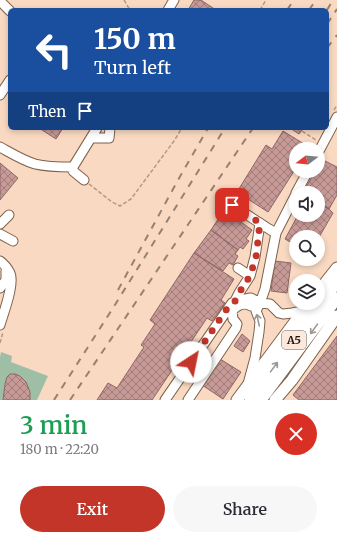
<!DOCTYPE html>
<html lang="en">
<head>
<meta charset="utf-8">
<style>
	body { margin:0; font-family:Merriweather,serif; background:#f7f7f7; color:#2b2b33; height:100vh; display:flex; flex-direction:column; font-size:15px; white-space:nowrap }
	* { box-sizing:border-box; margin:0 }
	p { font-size:13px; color:#7c7c81 }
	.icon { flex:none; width:22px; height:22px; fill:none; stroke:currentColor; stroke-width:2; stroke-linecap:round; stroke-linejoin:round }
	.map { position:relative; height:400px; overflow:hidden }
	.panel { display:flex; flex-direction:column; background:#fff; flex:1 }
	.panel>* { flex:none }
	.top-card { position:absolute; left:8px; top:8px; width:321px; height:122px; border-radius:6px; box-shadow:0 2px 6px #0003; background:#1a4fa0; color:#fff; overflow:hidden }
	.needle { width:26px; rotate:254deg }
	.buttons { position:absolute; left:289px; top:142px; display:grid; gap:8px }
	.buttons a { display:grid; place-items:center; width:36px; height:36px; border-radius:50%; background:#fff; box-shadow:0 2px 6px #0003; font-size:20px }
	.pin { position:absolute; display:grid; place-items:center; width:34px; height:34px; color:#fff; margin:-17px; border-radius:8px; box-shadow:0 2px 6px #0006 }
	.me { position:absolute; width:44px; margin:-22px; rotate:34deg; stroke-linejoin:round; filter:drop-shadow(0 0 3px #0008) }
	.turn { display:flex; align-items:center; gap:14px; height:84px; padding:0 20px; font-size:18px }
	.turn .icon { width:52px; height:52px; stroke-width:2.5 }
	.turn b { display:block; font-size:28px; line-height:34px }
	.then { display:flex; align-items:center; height:38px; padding:0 20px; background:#0003; gap:8px; font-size:15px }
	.round { display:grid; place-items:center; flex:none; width:42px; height:42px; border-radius:21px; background:#f7f7f7 }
	.overview { display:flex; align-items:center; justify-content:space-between; height:68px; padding:0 20px }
	h1 { font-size:24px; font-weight:600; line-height:30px; color:#1e9e55 }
	.button { display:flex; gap:8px; margin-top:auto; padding:8px 20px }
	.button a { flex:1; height:46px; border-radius:24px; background:#c23528; color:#fff; font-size:16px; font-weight:600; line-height:46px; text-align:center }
	.button a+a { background:#f7f7f7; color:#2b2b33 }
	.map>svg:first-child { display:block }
</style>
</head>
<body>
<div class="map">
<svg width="337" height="400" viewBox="0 0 337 400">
	<defs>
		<pattern id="building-cross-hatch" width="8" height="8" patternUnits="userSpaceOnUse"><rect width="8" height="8" fill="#c79a97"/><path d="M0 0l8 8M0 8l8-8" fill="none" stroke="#a17d7a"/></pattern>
	</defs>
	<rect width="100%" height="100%" fill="#f9d9c1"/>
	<path fill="#9ebfa6" d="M1,352l11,4 -1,6 37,14 -11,24h-37v-43z"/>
	<path fill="url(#building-cross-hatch)" stroke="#8c6765" d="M194,0h7l15,10h-28z
		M39,128h24l-7,11z
		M290,128h10l2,2 -3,4z
		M283,131l26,16 -1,2h-12v19l-28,44 -31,-20 29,-47 6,4z
		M321,159l16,8v28l-8,14 -11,-6v-10h-15l12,-22h3v-6z
		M0,163l18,15 -18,22z
		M318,203l11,6 4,4 -15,26v-2h-22v8l-11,-6 13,-24h20z
		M224,210l28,20 -6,9 3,2 -6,8 -3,-2 -2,3 -27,-20z
		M211,230l27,20 -3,4 3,2 -5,9 -4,-2 -6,8 -29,-18z
		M194,253l40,26 -13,21 4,3 -13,18 -5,-3 -55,82h-55l11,-17 9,5 27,-41 -3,-2 14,-21 -5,-4z
		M275,261l16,2 -4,30 -16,-2z
		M242,334l8,7 -7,11 -9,-6z
		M337,336v64h-38l-6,-5z
		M220,359l21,13 -18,27 -21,-14z
		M10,374h5l5,2 6,6 4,10v8h-27l2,-16 2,-7z"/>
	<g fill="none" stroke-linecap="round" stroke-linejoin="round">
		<g stroke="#7d614c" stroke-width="11">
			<path id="minor" d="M0,1l10,10
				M168,10l6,-10
				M0,95l10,-15
				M91,138h18l1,-10
				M0,147c11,6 22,13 35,17 12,3 25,3 38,3l24,-39
				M318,153l19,-36
				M73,167v4l11,9
				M296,193l12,-22
				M232,205l37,24 7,4
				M0,224l9,-9
				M0,234l13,7
				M0,261c4,3 8,8 10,12 5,11 -7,41 -10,52
				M250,276l5,-19 5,-34
				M0,288l6,-8v-9
				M235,301l4,-8 11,-17 -12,-8
				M248,384l7,-26 4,-26 1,-11 -4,-10 4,-8 5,-14 11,-56 20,-39
				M165,400l67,-97 8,-3 11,-2 9,5 10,1 9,9 4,1 9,-1 11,-2
				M188,400l48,-72 1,-4 -4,-5 -1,-8c6,-7 12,-9 19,-5l9,-3"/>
		</g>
		<g stroke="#7d614c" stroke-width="13">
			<path id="major" d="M318,292l19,-24
				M237,400l72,-97
				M250,400l87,-118
				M261,400l76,-102
				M275,400l17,-20 45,-64"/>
		</g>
		<path stroke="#b39a87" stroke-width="1.5" stroke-dasharray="4 2" stroke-linecap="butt" d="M124,0l6,10
			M260,10l6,-10
			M334,110l3,-5
			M297,128l19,12
			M89,184l23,18 8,4 11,-7 43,-58 8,-13
			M0,343l3,-11"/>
		<use href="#minor" stroke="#fff" stroke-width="9"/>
		<use href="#major" stroke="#fff" stroke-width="11"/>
		<path stroke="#988170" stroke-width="2" stroke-dasharray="7 7" stroke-linecap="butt" d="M287,10l7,-10
			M309,10l7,-10
			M327,10l6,-10
			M327,24l10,-15
			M327,48l10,-13
			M118,290l60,-110 30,-52
			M54,400l59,-92 112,-180
			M70,400l183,-272"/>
	</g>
	<defs><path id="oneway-shaft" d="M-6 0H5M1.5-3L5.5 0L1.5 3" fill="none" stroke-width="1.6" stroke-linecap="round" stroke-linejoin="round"/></defs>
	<g stroke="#9c9793">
		<use href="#oneway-shaft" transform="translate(258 320) rotate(-102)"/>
		<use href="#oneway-shaft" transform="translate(314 329) rotate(126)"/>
		<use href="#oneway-shaft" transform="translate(274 367) rotate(-54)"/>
	</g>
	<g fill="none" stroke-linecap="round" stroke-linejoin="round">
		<path stroke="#c23528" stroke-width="7" stroke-dasharray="0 12.6" d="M191,362l35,-52 6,-7 3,-2 4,-8 11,-17 6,-19 4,-34 -28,-18"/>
	</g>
	<g text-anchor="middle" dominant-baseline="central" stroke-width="3" stroke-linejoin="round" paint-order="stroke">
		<rect fill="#fce9db" stroke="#63564c" stroke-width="1" x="282" y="331" width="24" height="18" rx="3"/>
		<g font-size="11" font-weight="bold" fill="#22170f">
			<text x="294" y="340">A5</text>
		</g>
	</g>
</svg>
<div class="buttons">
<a><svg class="needle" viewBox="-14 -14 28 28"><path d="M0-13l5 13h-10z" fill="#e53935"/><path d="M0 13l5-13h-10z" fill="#7c7c81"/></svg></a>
<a><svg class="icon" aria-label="sound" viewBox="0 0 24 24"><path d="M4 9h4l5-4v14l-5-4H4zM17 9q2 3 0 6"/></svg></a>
<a><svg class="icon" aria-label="search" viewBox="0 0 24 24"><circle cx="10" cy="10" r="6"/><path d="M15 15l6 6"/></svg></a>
<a><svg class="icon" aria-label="layers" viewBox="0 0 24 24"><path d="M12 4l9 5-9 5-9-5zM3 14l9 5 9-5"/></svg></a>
</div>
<div class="pin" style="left:232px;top:205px;background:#d93025"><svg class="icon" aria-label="arrive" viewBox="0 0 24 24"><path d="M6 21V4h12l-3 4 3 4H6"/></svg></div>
<svg class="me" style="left:191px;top:362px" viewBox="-20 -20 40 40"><circle r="19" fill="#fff"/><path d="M0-13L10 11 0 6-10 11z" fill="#c23528"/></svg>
<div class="top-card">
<div class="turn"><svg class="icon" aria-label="left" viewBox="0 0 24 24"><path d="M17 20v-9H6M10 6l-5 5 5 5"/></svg><div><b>150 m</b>Turn left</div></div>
<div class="then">Then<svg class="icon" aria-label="arrive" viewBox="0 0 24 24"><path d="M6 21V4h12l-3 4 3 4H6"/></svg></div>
</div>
</div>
<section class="panel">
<div class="overview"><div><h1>3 min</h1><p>180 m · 22:20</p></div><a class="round" style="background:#d93025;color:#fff"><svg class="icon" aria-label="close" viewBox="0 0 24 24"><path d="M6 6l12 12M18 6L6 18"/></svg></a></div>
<div class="button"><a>Exit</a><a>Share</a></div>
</section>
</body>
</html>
